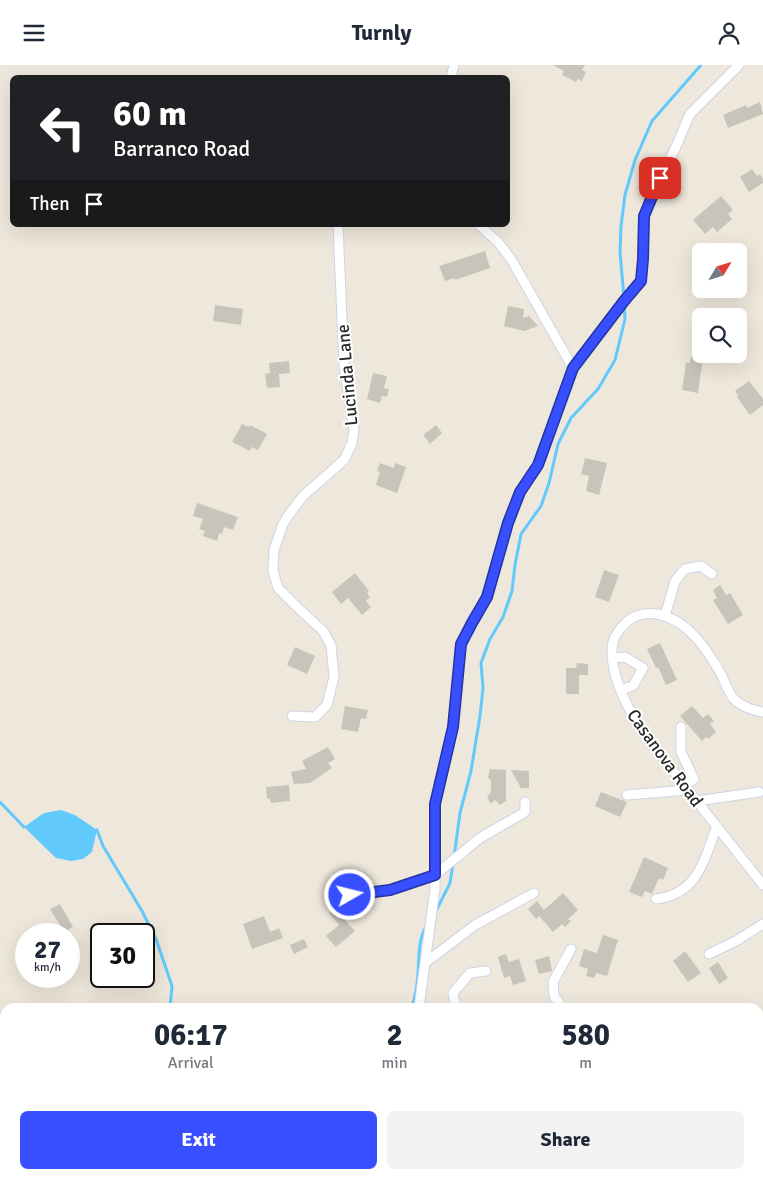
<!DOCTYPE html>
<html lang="en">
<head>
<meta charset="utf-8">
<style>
	body { margin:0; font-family:Signika,sans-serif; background:#f2f2f3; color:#1f2937; height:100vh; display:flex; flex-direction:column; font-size:19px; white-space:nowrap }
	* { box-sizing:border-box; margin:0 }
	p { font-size:16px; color:#747a83 }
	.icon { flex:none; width:28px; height:28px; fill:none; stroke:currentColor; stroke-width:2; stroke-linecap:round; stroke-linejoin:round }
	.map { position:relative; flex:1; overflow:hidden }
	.panel { position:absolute; left:0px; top:938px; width:764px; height:176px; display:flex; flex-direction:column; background:#fff; border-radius:15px 15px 0 0; box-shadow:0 5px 20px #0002 }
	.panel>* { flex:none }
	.top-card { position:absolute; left:10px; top:10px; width:500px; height:152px; border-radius:8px; box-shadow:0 5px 20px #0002; background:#202124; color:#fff; overflow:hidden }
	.needle { width:32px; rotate:52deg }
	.buttons { position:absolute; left:692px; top:178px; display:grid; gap:10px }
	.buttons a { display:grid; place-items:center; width:55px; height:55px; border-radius:8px; background:#fff; box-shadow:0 5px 20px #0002; font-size:25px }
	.speed { position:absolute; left:15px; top:858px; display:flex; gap:10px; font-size:25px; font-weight:700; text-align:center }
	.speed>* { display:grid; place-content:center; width:65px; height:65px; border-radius:50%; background:#fff; box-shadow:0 5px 20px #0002; line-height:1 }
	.speed small { font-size:12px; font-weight:400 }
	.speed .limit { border:2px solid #111; border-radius:8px; background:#fff; color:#111 }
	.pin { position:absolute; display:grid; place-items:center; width:42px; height:42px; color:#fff; margin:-21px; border-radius:10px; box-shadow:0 2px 8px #0006 }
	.me { position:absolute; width:55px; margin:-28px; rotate:82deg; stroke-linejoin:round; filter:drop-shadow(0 0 4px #0008) }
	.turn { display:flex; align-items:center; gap:18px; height:105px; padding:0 20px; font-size:22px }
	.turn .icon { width:65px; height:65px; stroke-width:2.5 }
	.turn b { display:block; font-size:35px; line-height:42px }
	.then { display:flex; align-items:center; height:48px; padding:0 20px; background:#0003; gap:10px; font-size:19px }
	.eta { display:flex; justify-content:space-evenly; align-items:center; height:85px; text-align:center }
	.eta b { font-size:30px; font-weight:700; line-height:35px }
	.primary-button { display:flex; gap:10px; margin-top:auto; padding:10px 20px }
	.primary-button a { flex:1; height:58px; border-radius:8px; background:#374fff; color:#fff; font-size:20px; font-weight:700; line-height:58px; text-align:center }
	.primary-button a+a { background:#f2f2f3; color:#1f2937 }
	header { display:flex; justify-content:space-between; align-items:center; height:65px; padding:0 20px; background:#fff; font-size:22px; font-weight:700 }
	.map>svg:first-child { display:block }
</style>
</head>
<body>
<header><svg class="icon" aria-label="menu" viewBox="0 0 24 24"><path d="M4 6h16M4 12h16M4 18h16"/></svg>Turnly<svg class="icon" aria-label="person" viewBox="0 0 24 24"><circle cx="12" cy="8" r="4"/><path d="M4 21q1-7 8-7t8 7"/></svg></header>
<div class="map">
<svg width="763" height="1113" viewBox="0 0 763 1113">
	<rect width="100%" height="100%" fill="#eee7db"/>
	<path fill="#62c9fc" d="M61,745l14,5 22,15 -5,22 -9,7 -12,2 -15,-3 -32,-31 20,-14z"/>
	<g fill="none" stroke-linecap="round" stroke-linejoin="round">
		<path stroke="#62c9fc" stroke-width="3" d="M624,233l-4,-46 1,-26 4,-31 10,-35 17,-39 49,-56
			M0,737l24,25
			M97,765l6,16 39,65 14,28 16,47 -2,21
			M454,792l6,-44 11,-42 9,-55 3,-28 -2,-25 9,-24 13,-22 9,-26 3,-26 6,-31 20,-28 8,-23 9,-39 13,-26 27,-29 17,-29 10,-41 -1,-15
			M435,848l15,-30 3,-20
			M412,942c2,-7 4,-15 5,-23 3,-20 -1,-42 10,-59
			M723,1109l2,4
			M11,1113l4,-4"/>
	</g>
	<path fill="#c9c4ba" d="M553,0h32l-3,5 4,2 -4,9 -4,-2 -2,3 -14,-7 2,-4z
		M760,37l3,12 -35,14 -5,-13 23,-10 1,3z
		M752,104l5,7 3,-2 3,5v4l-14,9 -9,-15z
		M721,131l12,14 -5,4 4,5 -15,13 -4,-5 -8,7 -12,-14z
		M485,186l5,17 -35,12 -1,-2 -9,3 -6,-15z
		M215,240l28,4 -2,16 -28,-4z
		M508,241l16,3 -1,9 6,-2 9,10 -14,5 -20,-5z
		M691,291l12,2 -5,35 -16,-3 4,-27h4z
		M289,296l1,12 -11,1 1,13 -13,1 -2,-14 5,-1 -1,-10z
		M373,308l14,3 -3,12 5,1 -2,8 -5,-1 -2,7 -13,-4z
		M749,316l14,18v6l-13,10 -13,-18 1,-2 -3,-4z
		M242,359l7,3 1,-2 17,9 -9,16 -6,-3 -2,4 -18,-9z
		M436,360l6,8 -12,11 -7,-9z
		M585,393l22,5 -8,32 -13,-4 3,-15 -8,-2z
		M380,398l14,5 1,-5 11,4 -9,26 -21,-8 4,-13 -3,-1z
		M197,438l41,14 -5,13 -9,-3 -2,7 -3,-1 -2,8 -14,-5 2,-5 -6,-2 4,-10 -10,-3z
		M604,505l15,5 -10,27 -14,-5z
		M355,508l14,18 -2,2 3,4 -4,4 5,6 -9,8 -14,-17 -7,6 -9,-12z
		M720,520l6,10 4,-2 13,22 -15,9 -15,-24 4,-2 -4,-8z
		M660,578l17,37 -11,5 -8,-18 -2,1 -9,-19z
		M295,582l20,9 -8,18 -20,-9z
		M577,598l11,1v11h-9v19h-13v-26h10z
		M345,641l23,4 -2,9 -5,-1 -3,14 -17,-3z
		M692,641l11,12 5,-4 6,7 -4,3 6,8 -8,7 -2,-2 -4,4 -22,-25z
		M328,682l7,12 -7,4 4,5 -22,15 -16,1 -3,-12 15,-3 -4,-8z
		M490,704l16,1v31l-6,4 -5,-5 -4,4 -4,-7 4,-5v-11l-3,-4z
		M511,705l18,1v17h-8z
		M289,720l1,16 -19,2 -1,-5 -3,1 -1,-12z
		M601,727l26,10 -7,15 -25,-11z
		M644,792l24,11 -5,12 -4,-2 -7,16 -7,-3 -3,6 -13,-5z
		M563,828l15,17 -10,9 3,2 -6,6 -3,-3 -9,8 -14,-16 -3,3 -8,-10 9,-8 7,9z
		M60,839l13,23 -9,5 -14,-23z
		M334,843l21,23 -19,16 -10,-11 13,-11 -10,-12z
		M264,851l6,16 9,-4 4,10 -31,11 -9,-25z
		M603,870l15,5 -11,36 -11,-3 -2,5 -8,-2 2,-7 -9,-3 5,-17 13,4z
		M304,874l4,8 -14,7 -4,-9z
		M685,886l16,22 -13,9 -15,-21z
		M506,889l3,8 10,-3 7,22 -13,4 -3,-9 -6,2 -6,-21z
		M549,891l3,15 -13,3 -4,-14z
		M718,897l10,16 -9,6 -10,-16z"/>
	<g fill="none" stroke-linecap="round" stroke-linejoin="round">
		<g stroke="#d0d3e5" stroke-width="11">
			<path id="minor" d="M451,12l3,-12
				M479,160l19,17 13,17 62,109
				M665,551l10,-35 10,-12 16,-3 11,8
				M612,593l13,-1 18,11 -10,18 -12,4
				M763,647c-11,-2 -22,-5 -30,-14 -5,-7 -8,-16 -12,-24 -15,-26 -33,-54 -64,-60 -16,-2 -26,2 -36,14 -10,11 -10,22 -8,36 4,25 17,47 30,69l120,152
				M292,651l23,1 12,-12 7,-28 -3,-32 -8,-14 -26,-24 -19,-19 -5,-17 1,-21 9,-26 5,-8 15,-20 41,-36 8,-17 2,-13 -10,-64 -6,-141
				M681,662v25l13,27 -9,7
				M627,730l61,-5
				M697,736l62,-9
				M350,830l41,-5 44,-15 45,-37 45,-26v-10
				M656,834c42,-5 48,-39 61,-73
				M709,889l27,-13 27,-17
				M425,898l50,-38 59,-32
				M419,942l16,-118v-85l18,-77 8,-83 10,-22 16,-25 21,-74 12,-31 18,-27 35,-97 51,-67 17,-20 2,-22 1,-43 9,-24 21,-41 16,-37 49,-49
				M456,942l-3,-14 17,-20 16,-2
				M562,942l-8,-11 -1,-14 18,-33
				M0,1023l5,-8
				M759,1060l4,1"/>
		</g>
		<g stroke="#c8c8c8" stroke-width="16">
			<path id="primary" d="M0,1076l5,1
				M503,1109l16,4"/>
		</g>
		<use href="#minor" stroke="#fff" stroke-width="9"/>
		<use href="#primary" stroke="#ffe14f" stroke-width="14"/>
	</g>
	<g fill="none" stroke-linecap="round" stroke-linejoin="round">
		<g stroke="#2433a6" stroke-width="12">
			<path id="route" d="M350,830l40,-5 45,-15v-71l18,-77 8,-83 11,-21 15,-26 21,-74 12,-31 18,-27 35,-97 51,-67 17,-20 2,-22 1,-43 16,-38"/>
		</g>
		<use href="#route" stroke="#374fff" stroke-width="9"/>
	</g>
	<g text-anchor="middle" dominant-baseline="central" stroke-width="4" stroke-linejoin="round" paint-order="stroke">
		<g font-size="18" fill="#2a2a2a" stroke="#fff">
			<text transform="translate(347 310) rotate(-95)">Lucinda Lane</text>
			<text transform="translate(665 693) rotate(54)">Casanova Road</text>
		</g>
	</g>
</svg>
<div class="buttons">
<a><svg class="needle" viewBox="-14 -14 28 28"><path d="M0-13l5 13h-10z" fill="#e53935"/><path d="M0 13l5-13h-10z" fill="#747a83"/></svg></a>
<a><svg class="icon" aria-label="search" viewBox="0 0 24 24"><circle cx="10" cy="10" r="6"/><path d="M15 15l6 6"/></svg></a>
</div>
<div class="speed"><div>27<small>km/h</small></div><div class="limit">30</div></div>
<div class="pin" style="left:660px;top:113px;background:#d93025"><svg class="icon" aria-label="arrive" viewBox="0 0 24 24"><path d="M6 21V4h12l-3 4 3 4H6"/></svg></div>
<svg class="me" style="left:350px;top:830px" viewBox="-20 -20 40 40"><circle r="17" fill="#374fff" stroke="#fff" stroke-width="3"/><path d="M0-11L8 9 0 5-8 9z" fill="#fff"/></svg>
<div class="top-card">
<div class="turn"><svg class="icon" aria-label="left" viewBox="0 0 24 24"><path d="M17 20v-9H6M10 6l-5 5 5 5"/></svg><div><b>60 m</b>Barranco Road</div></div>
<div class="then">Then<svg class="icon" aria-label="arrive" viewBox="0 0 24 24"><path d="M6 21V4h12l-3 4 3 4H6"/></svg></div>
</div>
<section class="panel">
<div class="eta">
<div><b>06:17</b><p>Arrival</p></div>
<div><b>2</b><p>min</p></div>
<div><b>580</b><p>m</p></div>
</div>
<div class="primary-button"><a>Exit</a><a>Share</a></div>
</section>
</div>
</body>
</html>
